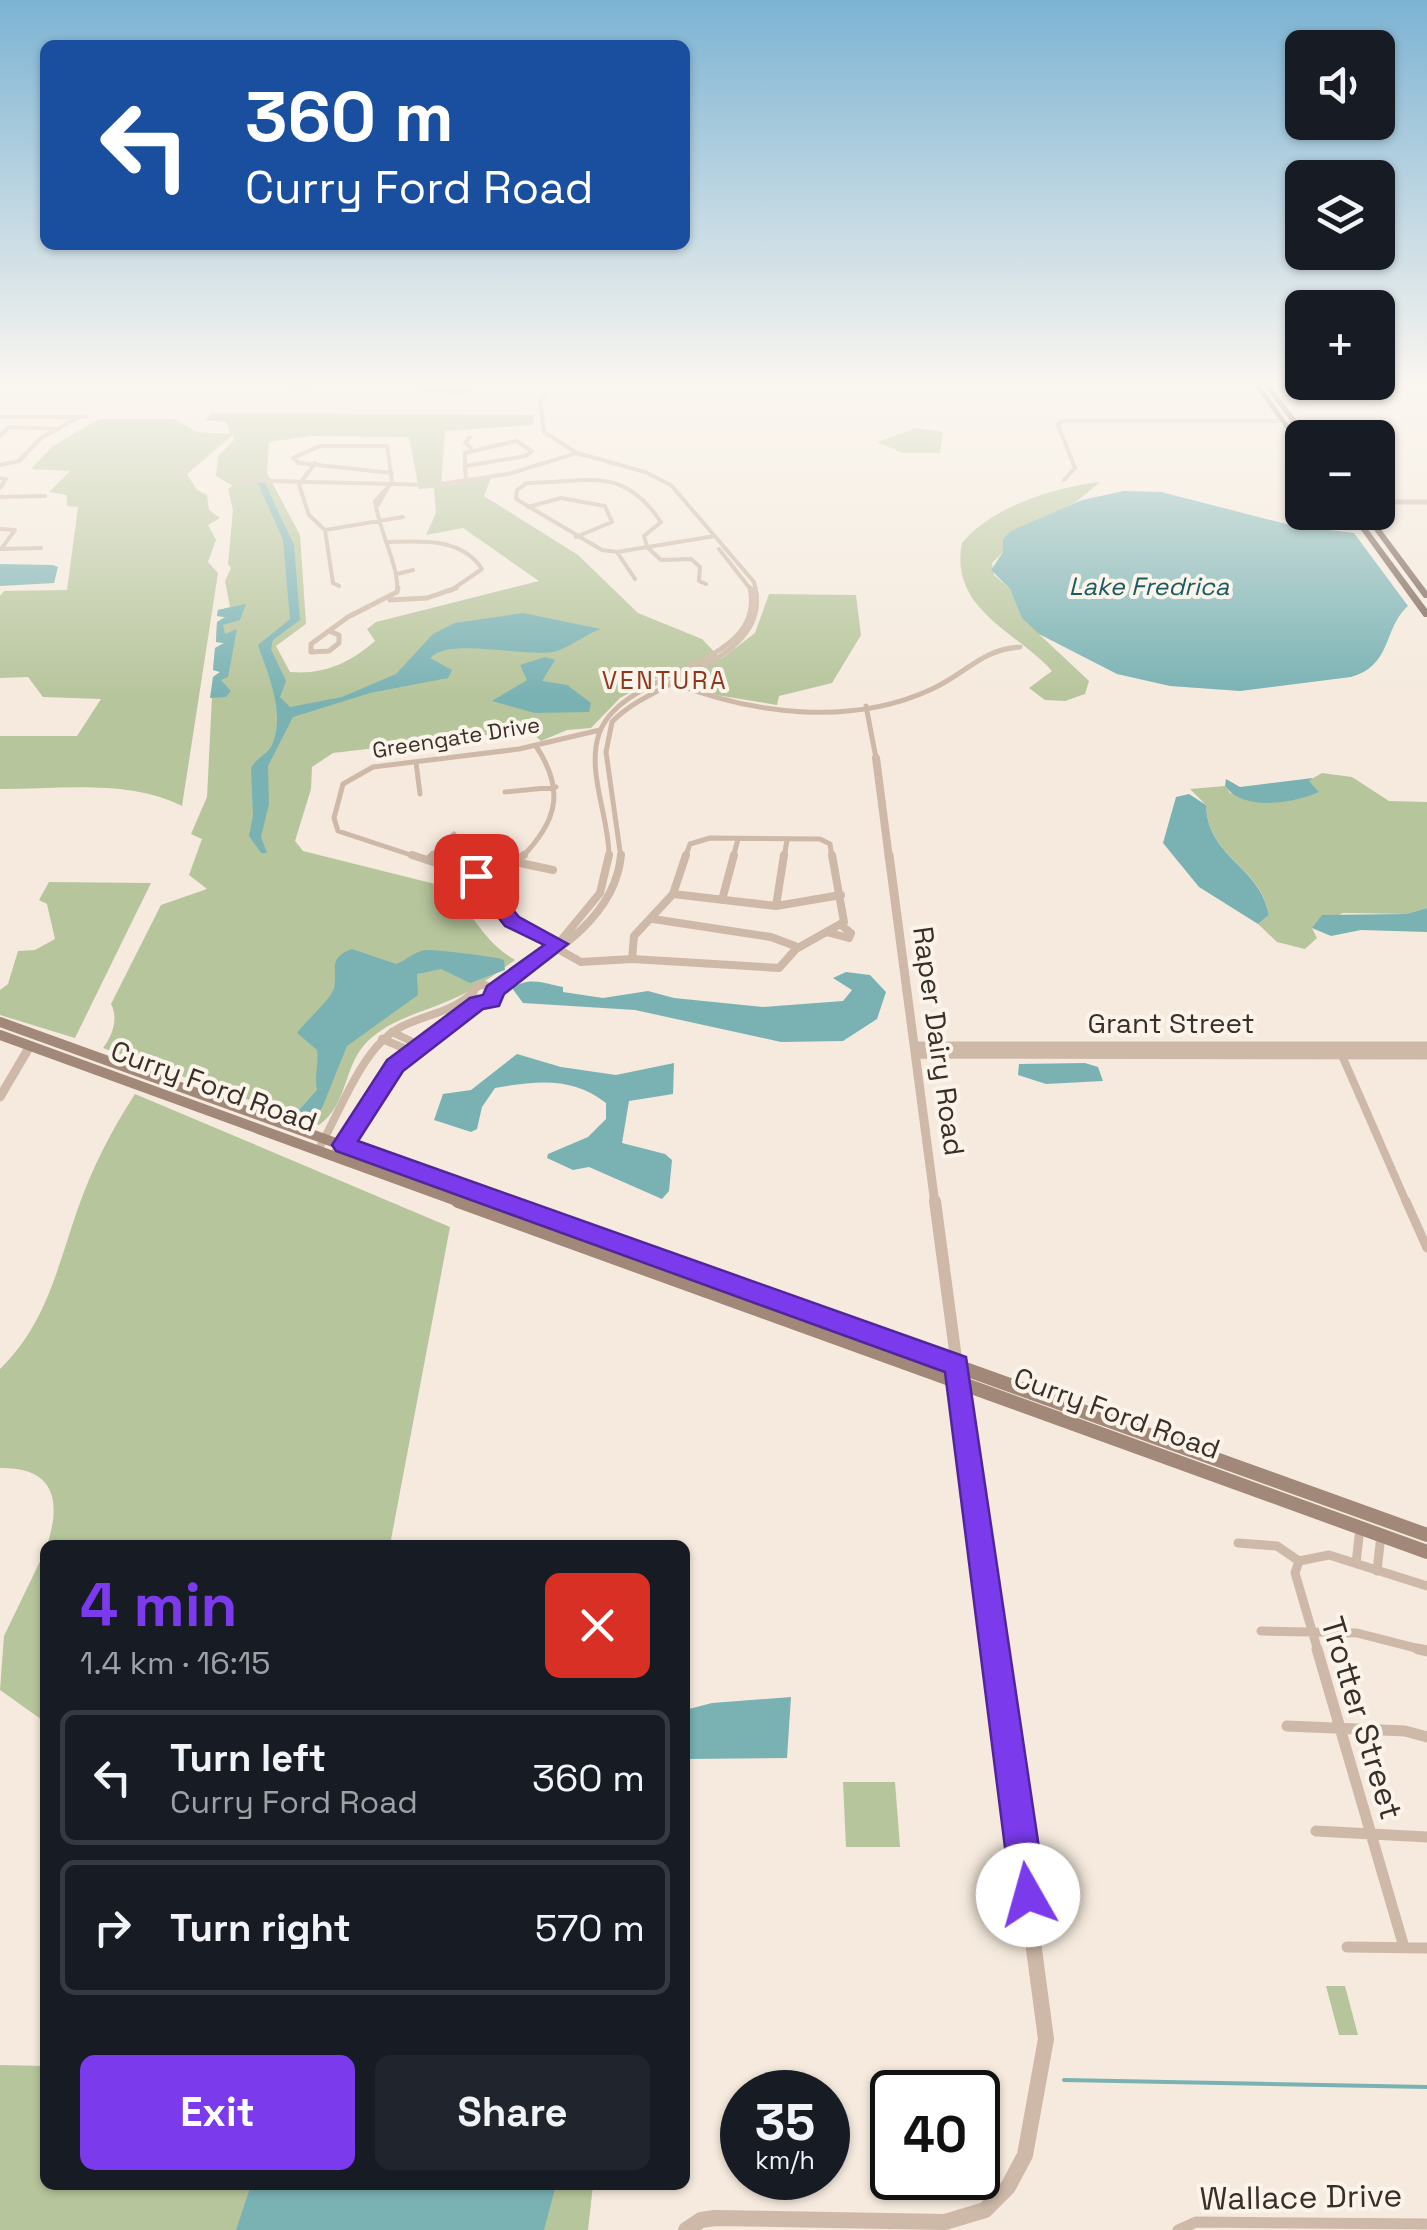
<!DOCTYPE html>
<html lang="en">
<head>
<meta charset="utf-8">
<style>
	body { margin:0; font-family:"Space Grotesk",sans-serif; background:#20242c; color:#f1f3f6; height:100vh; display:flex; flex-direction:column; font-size:38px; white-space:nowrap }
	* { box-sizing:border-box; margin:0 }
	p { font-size:32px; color:#9ea1a6 }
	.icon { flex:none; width:55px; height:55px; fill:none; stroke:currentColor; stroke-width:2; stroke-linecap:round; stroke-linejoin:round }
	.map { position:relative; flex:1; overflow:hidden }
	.side { position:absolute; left:40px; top:1540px; width:650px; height:650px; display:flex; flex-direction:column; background:#171b24; border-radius:15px; box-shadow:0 2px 8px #0004 }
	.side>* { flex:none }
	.top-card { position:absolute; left:40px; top:40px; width:650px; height:210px; border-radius:15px; box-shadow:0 2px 8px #0004; background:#1a4fa0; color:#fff; overflow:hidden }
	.tools { position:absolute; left:1285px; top:30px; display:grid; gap:20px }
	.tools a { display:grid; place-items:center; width:110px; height:110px; border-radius:15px; background:#171b24; box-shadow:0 2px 8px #0004; font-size:50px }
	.speed { position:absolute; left:720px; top:2070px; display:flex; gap:20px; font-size:50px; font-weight:700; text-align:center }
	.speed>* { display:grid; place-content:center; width:130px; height:130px; border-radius:50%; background:#171b24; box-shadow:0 2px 8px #0004; line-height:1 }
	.speed small { font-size:25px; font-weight:400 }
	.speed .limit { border:5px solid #111; border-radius:15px; background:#fff; color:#111 }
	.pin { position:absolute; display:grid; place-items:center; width:85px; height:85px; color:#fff; margin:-42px; border-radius:20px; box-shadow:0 5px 15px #0006 }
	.me { position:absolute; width:110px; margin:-55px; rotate:353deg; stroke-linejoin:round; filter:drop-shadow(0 0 8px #0008) }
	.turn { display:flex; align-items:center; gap:35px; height:210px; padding:0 40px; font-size:45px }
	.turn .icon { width:130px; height:130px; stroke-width:2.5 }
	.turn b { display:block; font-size:70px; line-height:85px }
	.round { display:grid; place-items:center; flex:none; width:105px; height:105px; border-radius:15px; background:#20242c }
	.overview { display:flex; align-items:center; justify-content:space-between; height:170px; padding:0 40px }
	h1 { font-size:60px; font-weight:700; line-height:75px; color:#7c3aed }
	.button { display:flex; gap:20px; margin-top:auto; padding:20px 40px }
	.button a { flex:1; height:115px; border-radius:15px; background:#7c3aed; color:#fff; font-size:40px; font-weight:700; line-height:115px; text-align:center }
	.button a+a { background:#20242c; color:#f1f3f6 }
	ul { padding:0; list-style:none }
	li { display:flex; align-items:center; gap:30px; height:135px; margin:0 20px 15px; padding:0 20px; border:5px solid #363941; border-radius:15px }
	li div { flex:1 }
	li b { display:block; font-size:38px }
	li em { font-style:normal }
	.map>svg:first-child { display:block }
</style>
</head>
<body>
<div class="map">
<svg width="1427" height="2230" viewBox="0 0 1427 2230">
	<rect width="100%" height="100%" fill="#f5eadd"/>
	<path fill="#b7c59c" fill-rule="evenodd" d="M211,413l323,2 -1,10 -88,6 -4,55 50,-8 -7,18 94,59 60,58 64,26 19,20 34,-26 14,-39 87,1 5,40 -29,48 -53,13 -2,9 -61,-10 -50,-22 -46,25 -29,30 -24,2 -26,11 -12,-11 -196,23 -21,14 -1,22 -16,52 8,10 140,35c30,23 37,54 72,74 -19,13 -39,29 -60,38 -30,14 -60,19 -85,41 -28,25 -20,64 -51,86l-216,-77c9,-12 16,-29 8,-44l50,-99 46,-16 -18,-14 13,-36 -11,-5 16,-37 6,-120 7,-5 -7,-2 2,-22 9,-5 -8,-1 1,-20 8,-5 -8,-1 1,-6 12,-3 -5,-26 6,-13 -3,-4 5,-54 -5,-21 5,-3 -17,-10 2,-20 16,-16 -1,-5 -46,39 10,16 10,5 2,15 11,8 -12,7 8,15 -8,22 10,11 -36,233c-53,-27 -122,-17 -182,-17v-53h77l24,-37 -58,-2 -15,-20 -28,1v-82l4,-5 63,-1 11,-83 -11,-1v-11l-18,-3 21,-21 -39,-2 22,-23 46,-27h75l23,13 34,2 -5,-12 -21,-2zM311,436l98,1 10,52 15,-1 2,25 -10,22 37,-7 76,53 -163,41 -9,7 8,12c-25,22 -52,34 -85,31l-14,-26 30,-22 -6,-89 -33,-62 2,-31z
		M916,428l27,4 -3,21h-37l-26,-11z
		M1100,482l-24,20 -72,37 -1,13 -11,11 2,12 16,14 29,45 50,47 -4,13 -20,7 -20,-1 -16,-12 23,-17c-36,-40 -103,-62 -90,-128 29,-36 93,-56 138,-61z
		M1322,773l30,4 37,24 38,1v106l-21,6 -63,-1 -31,15 5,10 -12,11 -28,-7 -19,-18 11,-9c-9,-51 -61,-56 -63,-110l-16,-16 35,-3 5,7c30,5 61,14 88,-2l-10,-10z
		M49,882l102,1 -76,155 -75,-23v-25l8,-6 10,-33 17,-1 20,-11 -8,-35 -8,-4z
		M135,1094l315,133 -60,318h-343c15,-45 7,-78 -47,-77v-99c46,-45 57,-100 77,-158 15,-43 34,-80 58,-117z
		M45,1551v171l-45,-32 4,-54z
		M843,1782h52l5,65h-54z
		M1326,1986h19l13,49h-19z
		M0,2065l45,1v119h548l-5,45h-588z"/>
	<path fill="#7ab2b4" d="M256,479h7l31,66 6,75 -27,20 -2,9 15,32 -6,16 10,10 52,-10 54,-23 37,-40 22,-11 68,-10 78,16c-16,5 -34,21 -49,23 -30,5 -103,-15 -122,6l22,12 -4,8 -78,15 -77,24 -25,49 1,38 -8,33 6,16h-6l-12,-17 4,-20 -2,-48c4,-9 17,-14 21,-23 14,-32 -4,-70 -14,-100l32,-26 -7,-79z
		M1124,491l37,1 133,34 60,7 54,73c-25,22 -15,59 -57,71l-111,14 -70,-5 -53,-12 -78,-40 -17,-16 -12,-29 -19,-19 12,-18v-13l8,-8 71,-31z
		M0,564l53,1 5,2 -4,16 -54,3z
		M246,604l-6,16 -17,5 2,9 12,-5 -9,48 -7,3 10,11 -5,6 -16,1 3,-21 7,-5 -7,-2 2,-22 9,-5 -8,-1 1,-20 8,-5 -8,-1 1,-6z
		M545,657l10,3 -13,21 25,4 24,18 -2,9 -54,1 -43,-12 35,-21 -7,-15z
		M1313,778l-4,3 10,11c-24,11 -76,20 -94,-6l1,-7 14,8z
		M1189,794l17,11c2,54 53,59 63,110l-11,9 -59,-37 -36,-44 13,-46z
		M1427,908v24l-66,-2 -30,6 -19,-8 10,-13 84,-1z
		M352,949l44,15c9,-3 20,-13 29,-14 9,-1 75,7 79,10l1,10 -35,13 -29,-14 -24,5 1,21 -71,51 -25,62 -4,5 -15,1 -4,-4 18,-20c-3,-15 2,-26 0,-40l-20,-17c8,-11 35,-35 37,-45 4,-19 -7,-30 18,-39z
		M846,972l24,3 16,17 -9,27 -34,22 -62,1 -146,-32 -112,-7 -11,-15c19,-12 33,-4 51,-1v5l40,6 45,-7 26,7 89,9 80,-6 9,-11 -19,-12z
		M517,1054l44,13 55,8 58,-12 -1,31 -44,7 -7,42 43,11 7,6 -3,31 -7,8 -73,-32 -16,3 -26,-12 1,-4 40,-17 18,-18v-16c-34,-27 -70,-22 -111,-15l-13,19 -5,22 -6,3 -37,-12 9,-26 28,-4z
		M1085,1063l13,4 5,14 -57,3 -28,-9 1,-11z
		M791,1697l-4,61 -102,1v-49l27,-7z
		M251,2185h305l-12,45h-308z"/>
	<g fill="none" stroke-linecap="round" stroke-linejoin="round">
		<path stroke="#7ab2b4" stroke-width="4" d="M1064,2080l363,7"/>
		<path stroke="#ceb9a8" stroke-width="4" d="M425,384l-1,7 42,1 6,-8
			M1385,384l4,3
			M289,385l20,1 -19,2z
			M547,392l-7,10 4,30 36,23
			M0,417h86
			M0,436l9,-9 50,2
			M470,437l-5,6 6,5
			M516,441l16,10 -6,5 -61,10v-13z
			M577,453l68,19 26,13 83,97 2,9
			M293,458l27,-12h67l5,34 -14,25
			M293,458l6,5 93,10
			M315,463l-16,22 10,30 16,15 8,53 6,3
			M0,465l19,-4 22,-23 38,-21
			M465,466l1,13
			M0,478l6,1 -6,9
			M230,480l203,5 75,-11 69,-21
			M1064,480l11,-12 -17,-43 4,-4h221
			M527,483c60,0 95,-19 134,39l-17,14 3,11 14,13 30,-1 9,8 -1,14 7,3
			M527,483l-10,7 -1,9 86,51 15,2 98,-16
			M388,487l-13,14c3,27 25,68 22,90
			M0,497l45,-1
			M528,507l33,-9 44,8 7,16 -36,15
			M0,529l15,1 -14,19
			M325,530l78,-13
			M386,542c34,-1 75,-5 96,27l-32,22
			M0,549l41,-1
			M719,549l33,42
			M617,552l18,27
			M397,574l16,-4"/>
		<path stroke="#ceb9a8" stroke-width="5" d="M390,600l37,-2 29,-10
			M329,631l10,4v8l-10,8 -18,1v-8l37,-27 49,-25 1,-4
			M671,682c80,32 180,45 261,7 32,-14 50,-40 88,-42
			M866,706l10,52
			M416,762l4,32
			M505,792l51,-5
			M420,858l-82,-27 -4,-13 9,-34 30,-17 146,-18 81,-19
			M430,858l24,-24
			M521,858c37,-37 44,-68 15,-112
			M609,858c1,-40 -23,-85 -10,-124 22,-66 169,-65 151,-146
			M621,858l-15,-106 6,-30c41,-44 160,-62 143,-134
			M685,858l5,-14 20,-6 110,1 10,5 2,14
			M733,858l5,-19
			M784,858l3,-18"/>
		<path stroke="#ceb9a8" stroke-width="8" d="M412,855l64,21 36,45 23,14
			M429,859l4,-4
			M520,863l33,7
			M485,883l39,-28
			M673,894l103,12 65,-11
			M722,900l12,-45
			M776,906l8,-51
			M653,919l118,18 24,9
			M830,933l19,5 2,-5 -10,-8
			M533,935l48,27 51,-3
			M558,944l42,-51 9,-38
			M632,959l2,-23 39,-42 13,-39
			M632,959l147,9 17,-19 48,-27 -12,-67
			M473 995a10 10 0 1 1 20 0a10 10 0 1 1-20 0Z
			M489,995c51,-34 126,-71 132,-140
			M392,1032l27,13
			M382,1039l29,12
			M1340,1051l67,153
			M318,1150c23,-39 43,-101 81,-122 24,-13 51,-15 71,-33
			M332,1155l24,-25 39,-64 90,-68"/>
		<path stroke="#ceb9a8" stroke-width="9" d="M1406,1201l21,47
			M1238,1543l39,3 22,15
			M1356,1563l4,-35
			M1377,1571l4,-36
			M1261,1631l96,2 70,18
			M1318,1651l-23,-78 4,-12 30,-6 98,31"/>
		<path stroke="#ceb9a8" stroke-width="11" d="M1317,1649l87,298
			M1418,1649l9,2
			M1287,1726l118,5 22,6
			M1316,1831l111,6
			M1347,1947l80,1
			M1178,2230l18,-8 231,2"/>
		<path stroke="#ceb9a8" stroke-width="5" d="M1378,502h49"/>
		<path stroke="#ceb9a8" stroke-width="8" d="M876,758l13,100"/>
		<path stroke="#ceb9a8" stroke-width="9" d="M889,855l46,349
			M915,1046h512
			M916,1054l511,1
			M0,1097l30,-51"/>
		<path stroke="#ceb9a8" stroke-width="12" d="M935,1201l60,450"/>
		<path stroke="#ceb9a8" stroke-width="16" d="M686,2230l15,-10 14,-2 230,4 40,-12 23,-23 17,-32 21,-116 -52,-390"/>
		<path stroke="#a28879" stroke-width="10" d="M0,1022l505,182
			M0,1035l465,169"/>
		<path stroke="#a28879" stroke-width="14" d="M458,1201l969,351
			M498,1201l929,334"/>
		<path fill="#7d6559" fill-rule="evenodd" d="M1253,384h6l43,59v6l-2,-1z
			M1263,384h6l41,54h-7z
			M1348,512h7l72,97v8h-3z
			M1361,512h7l59,79v7h-3z"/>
	</g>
	<linearGradient id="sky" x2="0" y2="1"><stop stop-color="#7cb3d3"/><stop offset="0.55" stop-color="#faf6f0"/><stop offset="1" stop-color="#faf6f0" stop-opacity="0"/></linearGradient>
	<rect width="1427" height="696" fill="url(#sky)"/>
	<path fill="#7c3aed" stroke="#51269a" stroke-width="2.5" d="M469,872h13l37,45 49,27 -64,50 -5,12 -16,3 -80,62 -45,70 608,216 80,538 -5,13 -13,5 -12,-5 -5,-13 -66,-523 -609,-221 -4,-6 55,-85 83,-62 13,-3 4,-9 57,-41 -39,-19 -39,-50z"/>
	<g text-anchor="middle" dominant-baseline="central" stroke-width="8" stroke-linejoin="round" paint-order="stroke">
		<g font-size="22" fill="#3a2e29" stroke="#fbf4eb">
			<text transform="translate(456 737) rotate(-9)">Greengate Drive</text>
		</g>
		<g font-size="25" font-style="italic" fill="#1a5b60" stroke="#fbf4eb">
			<text x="1149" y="586">Lake Fredrica</text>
		</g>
		<g font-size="25" letter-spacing="2.5" fill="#90371b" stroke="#fbf4eb">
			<text x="665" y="680">VENTURA</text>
		</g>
		<g font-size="28" fill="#3a2e29" stroke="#fbf4eb">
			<text x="1171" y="1023">Grant Street</text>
			<text transform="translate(939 1041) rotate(82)">Raper Dairy Road</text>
			<text transform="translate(214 1086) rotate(20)">Curry Ford Road</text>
			<text transform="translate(1117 1413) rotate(20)">Curry Ford Road</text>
		</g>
		<g font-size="32" fill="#3a2e29" stroke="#fbf4eb">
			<text transform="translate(1362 1718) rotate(73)">Trotter Street</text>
			<text transform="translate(1301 2197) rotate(-1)">Wallace Drive</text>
		</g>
	</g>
</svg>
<div class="tools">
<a><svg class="icon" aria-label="sound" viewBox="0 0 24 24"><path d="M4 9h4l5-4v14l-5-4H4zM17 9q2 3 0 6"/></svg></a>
<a><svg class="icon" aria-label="layers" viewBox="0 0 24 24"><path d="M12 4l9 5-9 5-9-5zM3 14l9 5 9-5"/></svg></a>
<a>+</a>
<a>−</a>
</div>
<div class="speed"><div>35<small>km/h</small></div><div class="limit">40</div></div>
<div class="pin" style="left:476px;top:876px;background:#d93025"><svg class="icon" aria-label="arrive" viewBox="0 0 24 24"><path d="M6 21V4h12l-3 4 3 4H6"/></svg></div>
<svg class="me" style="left:1028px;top:1895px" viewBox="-20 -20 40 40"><circle r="19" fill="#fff"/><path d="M0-13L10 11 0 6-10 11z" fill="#7c3aed"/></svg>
<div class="top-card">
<div class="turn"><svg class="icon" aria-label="left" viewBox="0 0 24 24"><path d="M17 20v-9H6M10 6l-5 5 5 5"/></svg><div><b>360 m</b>Curry Ford Road</div></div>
</div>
<section class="side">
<div class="overview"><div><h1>4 min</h1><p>1.4 km · 16:15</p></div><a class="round" style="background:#d93025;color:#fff"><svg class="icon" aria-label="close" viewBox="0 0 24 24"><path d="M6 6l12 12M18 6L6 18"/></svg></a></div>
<ul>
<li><svg class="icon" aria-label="left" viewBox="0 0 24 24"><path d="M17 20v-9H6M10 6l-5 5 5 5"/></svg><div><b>Turn left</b><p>Curry Ford Road</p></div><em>360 m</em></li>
<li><svg class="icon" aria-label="right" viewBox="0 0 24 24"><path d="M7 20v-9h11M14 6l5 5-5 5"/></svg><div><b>Turn right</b></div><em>570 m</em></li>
</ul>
<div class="button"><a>Exit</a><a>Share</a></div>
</section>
</div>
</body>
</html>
